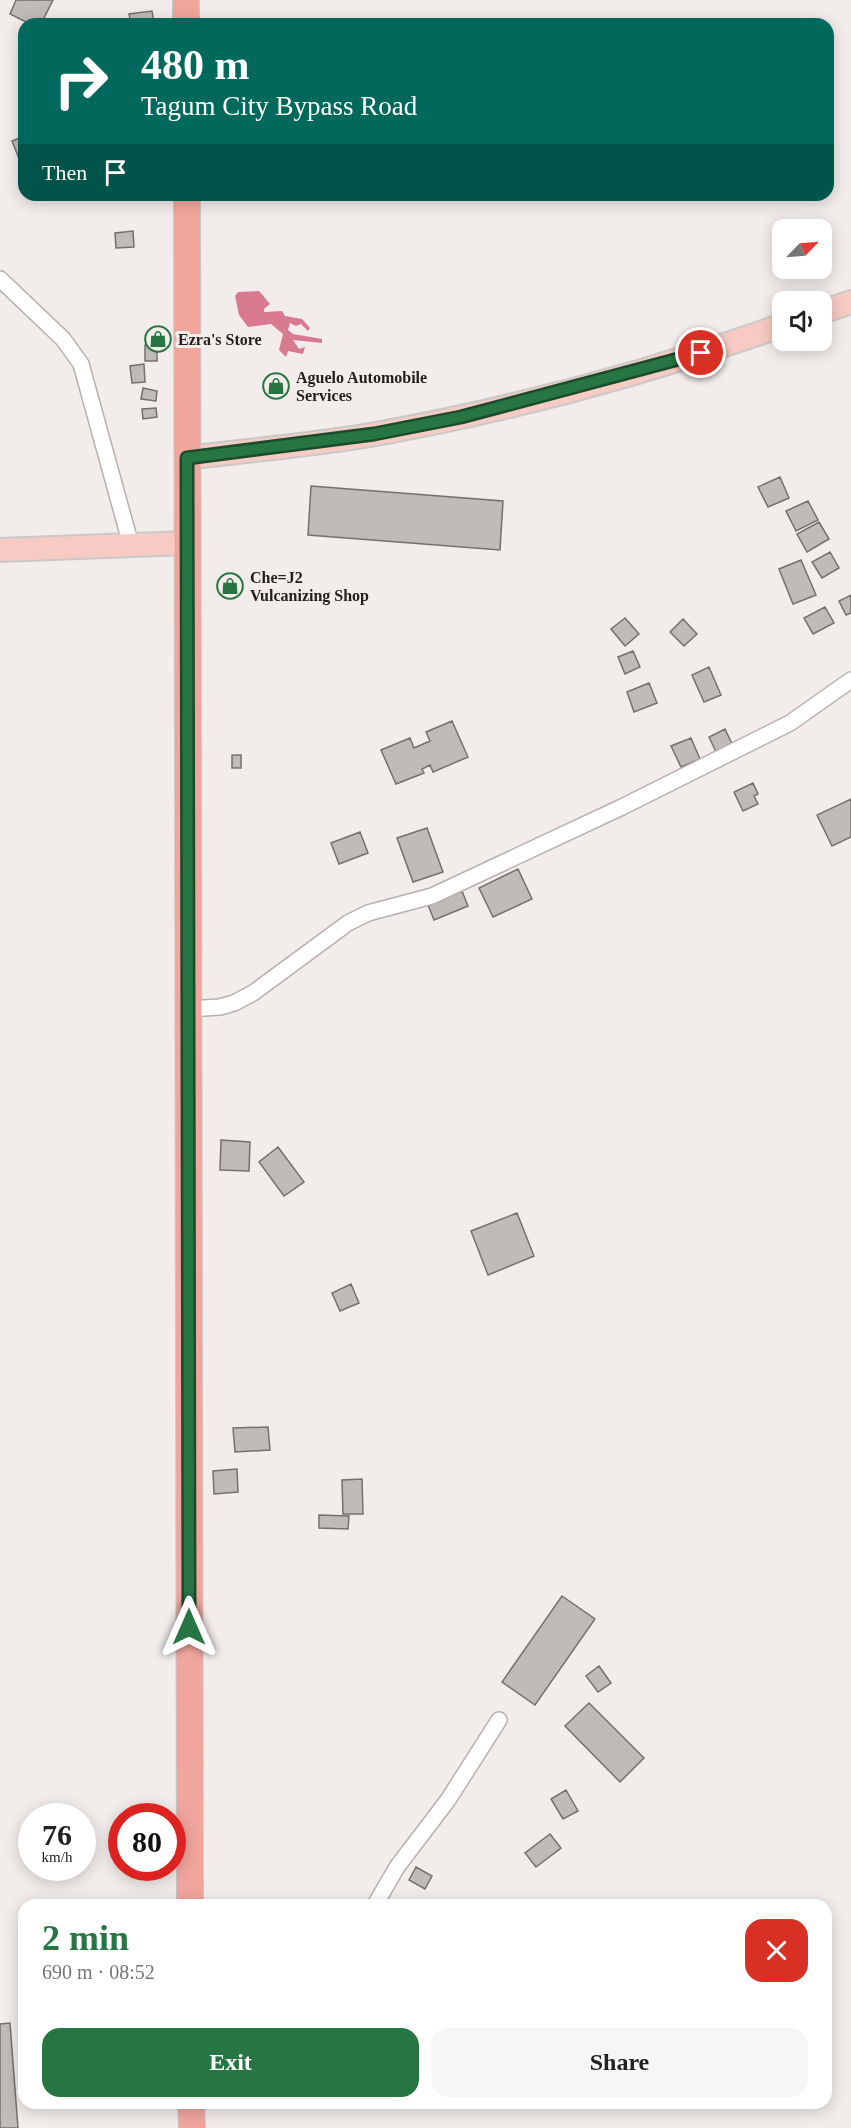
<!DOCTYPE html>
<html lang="en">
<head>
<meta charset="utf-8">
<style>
	body { margin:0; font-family:Georgia,serif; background:#f6f6f6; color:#222; height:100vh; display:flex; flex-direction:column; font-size:22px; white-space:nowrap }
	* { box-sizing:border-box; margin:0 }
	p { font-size:20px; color:#767676 }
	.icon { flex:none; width:33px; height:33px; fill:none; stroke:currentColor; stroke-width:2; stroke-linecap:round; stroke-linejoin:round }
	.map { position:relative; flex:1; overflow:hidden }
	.drawer { position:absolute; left:18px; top:1899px; width:814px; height:210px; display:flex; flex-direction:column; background:#fff; border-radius:18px; box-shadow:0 3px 15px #0003 }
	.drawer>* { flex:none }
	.hud { position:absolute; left:18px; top:18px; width:816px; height:183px; border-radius:18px; box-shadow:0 3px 15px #0003; background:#00695c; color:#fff; overflow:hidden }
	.needle { width:39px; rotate:65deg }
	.fabs { position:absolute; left:772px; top:219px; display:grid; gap:12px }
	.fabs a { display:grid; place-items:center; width:60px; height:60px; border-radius:12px; background:#fff; box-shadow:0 3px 15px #0003; font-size:30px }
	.speed { position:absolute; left:18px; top:1803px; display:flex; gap:12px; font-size:30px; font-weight:700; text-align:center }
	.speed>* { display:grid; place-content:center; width:78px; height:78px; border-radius:50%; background:#fff; box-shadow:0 3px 15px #0003; line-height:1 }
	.speed small { font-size:15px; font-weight:400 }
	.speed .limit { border:9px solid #d22; background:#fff; color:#111 }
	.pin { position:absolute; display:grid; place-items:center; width:51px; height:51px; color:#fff; margin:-26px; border:3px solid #fff; border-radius:50%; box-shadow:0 2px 6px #0007 }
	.me { position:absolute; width:66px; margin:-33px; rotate:0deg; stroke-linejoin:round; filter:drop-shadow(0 0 4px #0008) }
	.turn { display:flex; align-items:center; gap:21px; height:126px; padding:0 24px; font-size:27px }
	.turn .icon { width:78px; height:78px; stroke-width:2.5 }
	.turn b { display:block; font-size:42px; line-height:51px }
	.then { display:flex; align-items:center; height:57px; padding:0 24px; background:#0003; gap:12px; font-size:22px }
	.round { display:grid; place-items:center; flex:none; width:63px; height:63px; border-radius:18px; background:#f6f6f6 }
	.headline { display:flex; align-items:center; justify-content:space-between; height:102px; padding:0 24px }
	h1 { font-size:36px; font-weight:800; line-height:45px; color:#287544 }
	.button { display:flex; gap:12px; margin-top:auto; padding:12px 24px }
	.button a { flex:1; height:69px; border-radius:18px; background:#287544; color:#fff; font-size:24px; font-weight:800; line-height:69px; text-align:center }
	.button a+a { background:#f6f6f6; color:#222 }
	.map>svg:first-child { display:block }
</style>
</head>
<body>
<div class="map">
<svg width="851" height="2128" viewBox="0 0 851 2128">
	<rect width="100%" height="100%" fill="#f2edeb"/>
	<path fill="#d97990" d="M259,291l11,13 -6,5v3l18,-1 3,5 17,3 8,9 -2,3 -7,-7 -5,2 -6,-3 -2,7 5,4 29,5v4l-29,-3 6,9 6,-2 -2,7 -15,-3 -2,6 -7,-7 4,-16 -12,-10 -23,3 -9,-12 -4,-19 3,-4z"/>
	<path fill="#bebbb8" stroke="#73706e" stroke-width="1.5" d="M16,0h37l-12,24h-11l-20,-10z
		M152,11l2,13h-23l-2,-10z
		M24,136v35l-12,-30z
		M133,231l1,16 -18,1 -1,-15z
		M145,345h12v16h-12z
		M144,364l1,18 -13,1 -2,-17z
		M143,388l14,3 -1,10 -15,-2z
		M156,408l1,9 -14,2 -1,-10z
		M780,477l9,21 -21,9 -10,-20z
		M311,486l192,15 -3,49 -192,-15z
		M808,501l10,19 -22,11 -10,-20z
		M819,522l10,17 -22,13 -10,-18z
		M830,552l9,16 -17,10 -10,-16z
		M801,560l15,35 -23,9 -14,-35z
		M851,595v18l-5,2 -7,-14z
		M825,607l9,16 -21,11 -9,-16z
		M625,618l14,16 -14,12 -14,-17z
		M683,619l14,15 -13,12 -14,-14z
		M633,651l7,16 -15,7 -7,-17z
		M709,667l12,28 -17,7 -12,-27z
		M649,683l8,20 -23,9 -7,-20z
		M452,721l16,36 -35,15 -3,-7 -8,4 2,4 -28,11 -15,-34 29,-12 4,10 16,-7 -4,-9z
		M725,729l8,17 -16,8 -8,-17z
		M691,738l9,21 -19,8 -10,-21z
		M232,755h9v13h-9z
		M753,783l5,11 -4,2 4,8 -15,7 -9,-19z
		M851,799v38l-19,9 -15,-31z
		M427,828l16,44 -30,10 -16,-44z
		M360,832l8,21 -29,11 -8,-21z
		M518,869l14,30 -39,18 -14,-29z
		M462,891l6,15 -34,14 -6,-15z
		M221,1140l29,2 -1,29 -29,-1z
		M278,1147l26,35 -20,14 -25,-34z
		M517,1213l17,43 -46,19 -17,-44z
		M351,1284l8,19 -19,8 -8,-18z
		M268,1427l2,23 -35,2 -2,-24z
		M237,1469l1,23 -24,2 -1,-23z
		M362,1479l1,35h-20l-1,-34z
		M319,1515l30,1 -1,13 -29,-1z
		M562,1596l33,23 -60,86 -33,-23z
		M599,1666l12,17 -13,9 -12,-16z
		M589,1703l55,55 -24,24 -55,-56z
		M566,1790l12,21 -15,8 -12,-20z
		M550,1834l11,14 -25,19 -11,-14z
		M416,1867l16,9 -7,13 -16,-9z
		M10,2023l8,105h-18v-104z"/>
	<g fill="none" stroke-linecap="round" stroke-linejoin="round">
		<g stroke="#b5b1b0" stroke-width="18">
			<path id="street" d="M0,279l63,60 18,25 50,181
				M188,1009l32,-2 14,-4 19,-10 95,-70 20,-10 64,-17 190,-89 168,-84 61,-43
				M375,1905l22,-38 51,-67 51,-80"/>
		</g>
		<g stroke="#cac9c9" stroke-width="26">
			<path id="primary" d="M822,312l29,-10
				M187,458c63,-8 127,-13 189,-24 138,-25 275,-62 407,-109
				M0,550l187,-7"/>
		</g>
		<g stroke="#cac9c9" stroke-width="28">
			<path id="highway" d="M186,0v24
				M187,195l3,1710
				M191,2103l1,25"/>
		</g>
		<use href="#street" stroke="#fff" stroke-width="15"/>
		<use href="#primary" stroke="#f7cac4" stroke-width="22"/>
		<use href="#highway" stroke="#f1a69d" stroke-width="26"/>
	</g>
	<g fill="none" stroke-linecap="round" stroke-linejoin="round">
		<g stroke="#1a4c2c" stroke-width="15">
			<path id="route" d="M189,1627l-2,-1169 187,-24 87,-17 240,-64"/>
		</g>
		<use href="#route" stroke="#287544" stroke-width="10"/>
	</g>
	<defs>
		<g id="shop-ring" transform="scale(1.35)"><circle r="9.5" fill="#f2edeb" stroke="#287544" stroke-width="1.5"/><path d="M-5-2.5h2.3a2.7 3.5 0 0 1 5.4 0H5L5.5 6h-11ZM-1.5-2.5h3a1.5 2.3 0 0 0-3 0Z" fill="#287544"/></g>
	</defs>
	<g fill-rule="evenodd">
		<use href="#shop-ring" x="158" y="339"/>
		<use href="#shop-ring" x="276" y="386"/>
		<use href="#shop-ring" x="230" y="586"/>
	</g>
	<g text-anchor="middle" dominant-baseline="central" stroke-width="6" stroke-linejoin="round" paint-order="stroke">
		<g font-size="16" font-weight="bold" fill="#21201f" stroke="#f2edeb" text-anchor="start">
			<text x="178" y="339">Ezra's Store</text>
			<text x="296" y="377">Aguelo Automobile<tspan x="296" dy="18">Services</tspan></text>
			<text x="250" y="577">Che=J2<tspan x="250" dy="18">Vulcanizing Shop</tspan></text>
		</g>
	</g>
</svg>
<div class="fabs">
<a><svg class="needle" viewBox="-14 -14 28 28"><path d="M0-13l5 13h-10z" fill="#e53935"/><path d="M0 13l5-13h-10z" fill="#767676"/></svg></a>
<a><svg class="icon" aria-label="sound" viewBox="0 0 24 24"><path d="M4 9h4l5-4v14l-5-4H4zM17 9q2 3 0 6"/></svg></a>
</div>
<div class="speed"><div>76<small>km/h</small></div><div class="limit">80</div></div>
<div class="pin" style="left:701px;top:353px;background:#d93025"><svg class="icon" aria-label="arrive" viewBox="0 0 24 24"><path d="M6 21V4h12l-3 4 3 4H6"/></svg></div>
<svg class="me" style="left:189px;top:1627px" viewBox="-20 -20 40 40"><path d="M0-17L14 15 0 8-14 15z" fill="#287544" stroke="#fff" stroke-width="4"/></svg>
<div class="hud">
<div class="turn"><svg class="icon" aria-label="right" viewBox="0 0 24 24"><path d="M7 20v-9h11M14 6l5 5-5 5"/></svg><div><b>480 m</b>Tagum City Bypass Road</div></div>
<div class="then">Then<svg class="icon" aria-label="arrive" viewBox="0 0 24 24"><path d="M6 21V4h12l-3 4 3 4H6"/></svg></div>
</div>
<section class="drawer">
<div class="headline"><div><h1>2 min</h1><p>690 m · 08:52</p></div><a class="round" style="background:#d93025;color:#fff"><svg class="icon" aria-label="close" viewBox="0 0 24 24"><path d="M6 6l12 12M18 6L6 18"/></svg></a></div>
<div class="button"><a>Exit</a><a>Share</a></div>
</section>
</div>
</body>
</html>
